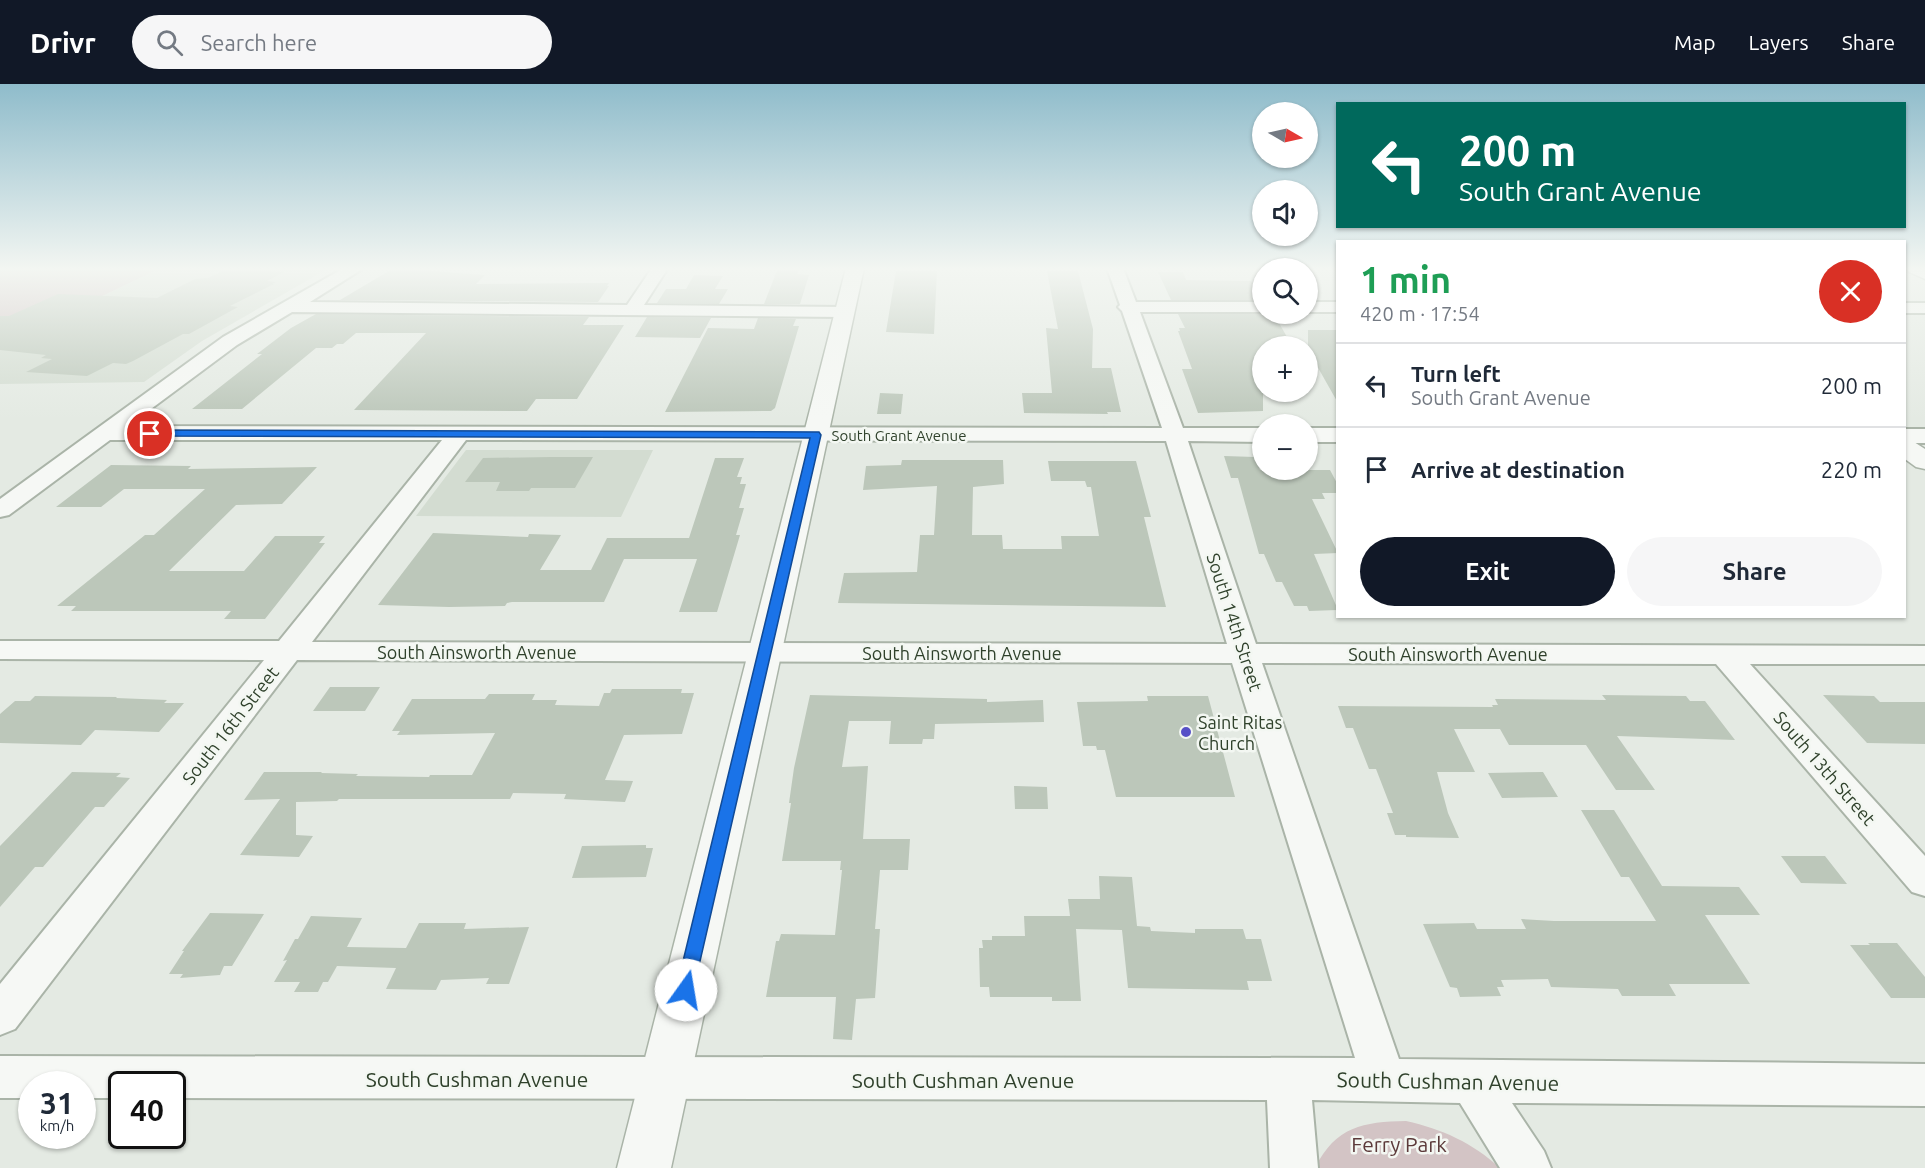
<!DOCTYPE html>
<html lang="en">
<head>
<meta charset="utf-8">
<style>
	body { margin:0; font-family:Ubuntu,sans-serif; background:#f6f6f7; color:#1f2937; height:100vh; display:flex; flex-direction:column; font-size:22px; white-space:nowrap }
	* { box-sizing:border-box; margin:0 }
	p { font-size:20px; color:#747a83 }
	.icon { flex:none; width:33px; height:33px; fill:none; stroke:currentColor; stroke-width:2; stroke-linecap:round; stroke-linejoin:round }
	.map { position:relative; flex:1; overflow:hidden }
	.panel { position:absolute; left:1336px; top:156px; width:570px; height:378px; display:flex; flex-direction:column; background:#fff; border-radius:0px; box-shadow:0 2px 4px #0004 }
	.panel>* { flex:none }
	.top-card { position:absolute; left:1336px; top:18px; width:570px; height:126px; border-radius:0px; box-shadow:0 2px 4px #0004; background:#00695c; color:#fff; overflow:hidden }
	.needle { width:39px; rotate:99deg }
	.buttons { position:absolute; left:1252px; top:18px; display:grid; gap:12px }
	.buttons a { display:grid; place-items:center; width:66px; height:66px; border-radius:50%; background:#fff; box-shadow:0 2px 4px #0004; font-size:30px }
	.speed { position:absolute; left:18px; top:987px; display:flex; gap:12px; font-size:30px; font-weight:700; text-align:center }
	.speed>* { display:grid; place-content:center; width:78px; height:78px; border-radius:50%; background:#fff; box-shadow:0 2px 4px #0004; line-height:1 }
	.speed small { font-size:15px; font-weight:400 }
	.speed .limit { border:3px solid #111; border-radius:9px; background:#fff; color:#111 }
	.pin { position:absolute; display:grid; place-items:center; width:51px; height:51px; color:#fff; margin:-26px; border:3px solid #fff; border-radius:50%; box-shadow:0 2px 6px #0007 }
	.me { position:absolute; width:66px; margin:-33px; rotate:13deg; stroke-linejoin:round; filter:drop-shadow(0 0 4px #0008) }
	.turn { display:flex; align-items:center; gap:21px; height:126px; padding:0 24px; font-size:27px }
	.turn .icon { width:78px; height:78px; stroke-width:2.5 }
	.turn b { display:block; font-size:42px; line-height:51px }
	.round { display:grid; place-items:center; flex:none; width:63px; height:63px; border-radius:32px; background:#f6f6f7 }
	.overview { display:flex; align-items:center; justify-content:space-between; height:102px; padding:0 24px }
	h1 { font-size:36px; font-weight:700; line-height:45px; color:#1e9e55 }
	.button { display:flex; gap:12px; margin-top:auto; padding:12px 24px }
	.button a { flex:1; height:69px; border-radius:36px; background:#111827; color:#fff; font-size:24px; font-weight:700; line-height:69px; text-align:center }
	.button a+a { background:#f6f6f7; color:#1f2937 }
	ul { padding:0; list-style:none }
	li { display:flex; align-items:center; gap:18px; height:84px; padding:0 24px; border-top:2px solid #e0e1e3 }
	li div { flex:1 }
	li b { display:block; font-size:22px }
	li em { font-style:normal }
	header { display:flex; align-items:center; gap:36px; box-sizing:border-box; height:84px; padding:0 30px; background:#111827; color:#fff }
	header strong { font-size:28px }
	nav { display:flex; gap:33px; margin-inline-start:auto; font-size:21px }
	.search { width:420px; height:54px; background:#f6f6f7; display:flex; align-items:center; gap:15px; box-sizing:border-box; padding:0 21px; border-radius:33px; color:#747a83; font-size:22px }
	.map>svg:first-child { display:block }
</style>
</head>
<body>
<header>
<strong>Drivr</strong>
<div class="search"><svg class="icon" aria-label="search" viewBox="0 0 24 24"><circle cx="10" cy="10" r="6"/><path d="M15 15l6 6"/></svg>Search here</div>
<nav><a>Map</a><a>Layers</a><a>Share</a></nav>
</header>
<div class="map">
<svg width="1925" height="1084" viewBox="0 0 1925 1084">
	<rect width="100%" height="100%" fill="#e4eae3"/>
	<path fill="#d3dcd1" d="M161,184h168l-127,73 -58,41 -144,2v-62l54,-3z
		M466,366h187l-32,67 -205,-1z"/>
	<path fill="#d3c4c5" d="M0,184h161l-107,51 -54,3z
		M1406,1037c36,8 67,22 94,47h-185c21,-42 48,-46 91,-47z"/>
	<path fill="#bcc7ba" d="M394,184l91,7 -9,9 133,-1 -2,3h2l-11,16 -258,-2z
		M778,184h22l-3,6 12,1 -9,29h-36z
		M227,185l57,3 -17,9 9,1 -4,2h2l-44,22 8,1 -49,27h-6l-50,27 -7,3 -13,-1 -26,13 -61,-4 26,-13 -11,-1 5,-3 -46,-5v-34h9l49,-22 99,4 38,-19 13,-1z
		M896,187h41l-3,63 -48,-2z
		M1047,187h31l15,58 -1,39h19l10,44h-14l1,2 -84,-1 -2,-20h30l-6,-65 12,1z
		M1158,188h25l3,8 65,1 12,15v4h-92z
		M694,191l29,1 -8,13h13l-9,15 -62,-1 9,-14h20z
		M316,230l273,3 -6,8h41l-47,74h-41l-9,12 -173,-1 72,-77h-70l-13,11h-6l-5,4h-16l-74,61h-50l70,-55h-5l34,-26z
		M1178,230h96l18,32h-29v65l-65,2 -16,-44h10l-14,-38h2l-1,-3h6z
		M647,233l64,1 -11,20 -65,-1z
		M758,234l38,1 -3,7h6l-24,82 -4,3 -106,1 43,-84 46,1z
		M1308,246h30v73l-30,-53z
		M880,309l23,1 -2,20h-24z
		M1224,372l31,1 5,13h70l8,15v8h-16l3,6h-13l26,54 -24,1 24,56 -29,1 -2,-5h-13l-12,-24h-6l-12,-28h-5l-21,-76h-7z
		M551,373h42l-18,31h-44l-2,3h-33l4,-9h-35l18,-24z
		M715,374h29l-7,19h5l-2,7h6l-7,24h5l-8,27h4l-23,77h-38l18,-53h-73l-20,43h-92l-5,1 -2,3 -56,1 -71,-2 55,-72 95,4 1,-3 32,1 -21,35h51l16,-32h82z
		M902,376h101l1,24 -31,3 -1,48h30l1,14h59l-1,-13h38l-8,-49h-4l-2,-6h-34l-3,-20h88l15,56h-7l22,90 -328,-4 6,-30 73,-1 3,-37h14l3,-49 -74,4 3,-24 35,-1z
		M111,381l80,1 -3,3 129,-2 -35,37 -46,1 -67,66h75l31,-35h50l-6,7h6l-60,76h-41l7,-8h-160l5,-5h-19l88,-71h9l51,-46h-81l-23,18h-45z
		M330,603h50l-15,24h-52z
		M612,605h70l-1,4h13l-12,41 -58,1 -19,45 28,1 -8,21 -61,-3 2,-5 -53,-1 -3,6h-171l-2,2 -41,1v33l17,1 -14,21 -59,-2 40,-56 -36,1 20,-28h58l-1,1 37,1 -2,2 73,1 1,-2h42l23,-42 -98,2 3,-4h-8l20,-32h73l4,-5h46l-3,6h25l-2,5 44,1 5,-13h6z
		M810,611l177,4v3l56,-2 1,22 -109,2 -1,15h-11l-1,5h-33l2,-23h-42l-7,46 26,-1 -5,73h47l-2,31h-28l-5,59h5l-5,69 -19,1 -4,41 -19,-1 3,-42h-70l10,-56h3l2,-7 54,1 7,-65h-2l1,-9h-59l9,-58h-2l5,-35z
		M1602,611l84,1 4,5h15l30,39 -118,-4 38,54h-39l-30,-45h-77l-9,-16h-46l21,43h-38l11,41 11,25 -53,-1v-2h-11l-8,-22h6l-17,-44h-7l-16,-41h-7l-8,-22 155,1 -1,-2h6l-3,-6 111,1z
		M1823,611l51,1 6,6h45v42l-58,-1z
		M35,612l82,1 -1,1 51,2 -3,3h20l-25,29 -64,-2 -14,15 -81,-2v-29l15,-13h15z
		M1147,612h61l27,101h-119l-11,-47h-8l-1,-4h-13l-6,-44 71,-1z
		M72,688l49,1 -5,4 14,1 -26,29h-9l-52,60h-8l-35,40v-61z
		M1543,688l15,25 -56,1 -14,-25z
		M1014,702l33,1 1,22h-33z
		M1581,726h33l48,76 77,1 21,28h-55l45,69h-81l7,12h-54l-4,-7 -67,-2 -3,-8 -47,1 3,7h-7l4,9 -41,1 -3,-9 -7,-1 -27,-63 51,-1 3,6h49l-5,-10 33,2h102l-27,-44h-8z
		M646,761v3h7l-7,29 -74,1 10,-32z
		M1781,772h44l22,28 -46,-1z
		M1099,792l33,1 5,49 13,1 1,4 44,2v-4h48l3,10h15l11,42h-25l2,9 -121,-2 -6,-58 -46,-1 5,72h-29v-4h-62l-1,-10h-9l-1,-39h4l-1,-8h10v-4h33l-1,-20h46l-2,-17h32z
		M210,829l54,1 -32,52h-8l-4,9 -40,3 3,-4h-14l15,-23h-2z
		M311,832l51,2 -15,29 59,1 13,-25h47l-2,6 65,-2 -20,57h-23l3,-6 -48,2 -5,10 -50,-1 10,-21 -59,-2 -9,16h-5l-5,10h-24l6,-10h-26l13,-22 -4,1 12,-22h3z
		M1868,859h29l28,34v21h-34l-41,-53h20z"/>
	<g fill="none" stroke-linecap="round" stroke-linejoin="round">
		<g stroke="#aab4a8" stroke-width="4">
			<path id="minor" d="M344,184h20l-54,34 317,3 25,-37h16l-24,37 200,2 6,1 3,4 -3,4 -6,1 -552,-5 -55,33 -109,81 1034,2 -40,-117 -4,-4 2,-2 -13,-37h16l13,34h127v10h-123l43,116h80v14l-75,-1 68,203 669,2v18h-175l175,192v40l-13,-4 -196,-228 -454,-1 137,396 526,5v42l-413,-3 32,48 7,17h-51l-40,-65 -148,-3 6,68h-48l-3,-68 -1095,-2v-14h-50v14h-40v-14h-50v14h-32v-42l1355,2 -123,-395 -935,-3 -282,369 -15,6v-51l264,-324 -264,-1v-18h279l163,-201h-332l-101,75 -9,2v-18l223,-162zM466,356l700,1 61,203 -915,-2z
				M1308,218h30v10h-30z
				M1905,219h20v10h-20z
				M1308,344h30v14h-30z
				M1905,345h20v14h-20z"/>
		</g>
		<g stroke="#aab4a8" stroke-width="3">
			<path id="tertiary" d="M846,184h18l-193,900h-54z
				M1905,355l9,3 11,7v20l-9,-2 -11,-8z"/>
		</g>
		<g stroke="#aab4a8" stroke-width="3">
			<path id="secondary" d="M1907,184h18v11l-16,-7z"/>
		</g>
		<use href="#minor" fill="#f6f8f5" fill-rule="evenodd"/>
		<use href="#tertiary" fill="#f6f8f5" fill-rule="evenodd"/>
		<use href="#secondary" fill="#fff" fill-rule="evenodd"/>
	</g>
	<linearGradient id="sky" x2="0" y2="1"><stop stop-color="#8fbccb"/><stop offset="0.55" stop-color="#f3f6f2"/><stop offset="1" stop-color="#f3f6f2" stop-opacity="0"/></linearGradient>
	<rect width="1925" height="336" fill="url(#sky)"/>
	<path fill="#1a73e8" stroke="#114b97" stroke-width="1.5" d="M150,346l669,2 2,3 -129,561 -6,3 -7,-3 -3,-6 134,-552 -663,-2v-5z"/>
	<circle fill="#5750c7" stroke="#f3f7f2" stroke-width="2" cx="1186" cy="648" r="6"/>
	<g text-anchor="middle" dominant-baseline="central" stroke-width="5" stroke-linejoin="round" paint-order="stroke">
		<g font-size="15" fill="#2f412b" stroke="#f3f7f2">
			<text x="899" y="351">South Grant Avenue</text>
		</g>
		<g font-size="18" fill="#2f412b" stroke="#f3f7f2">
			<text transform="translate(1235 538) rotate(72)">South 14th Street</text>
			<text x="477" y="568">South Ainsworth Avenue</text>
			<text x="962" y="569">South Ainsworth Avenue</text>
			<text x="1448" y="570">South Ainsworth Avenue</text>
			<text transform="translate(230 641) rotate(-52)">South 16th Street</text>
			<text transform="translate(1825 684) rotate(49)">South 13th Street</text>
		</g>
		<g font-size="18" fill="#2f412b" stroke="#f3f7f2" text-anchor="start">
			<text x="1198" y="638">Saint Ritas<tspan x="1198" dy="21">Church</tspan></text>
		</g>
		<g font-size="21" fill="#2f412b" stroke="#f3f7f2">
			<text x="477" y="995">South Cushman Avenue</text>
			<text x="963" y="996">South Cushman Avenue</text>
			<text transform="translate(1448 997) rotate(1)">South Cushman Avenue</text>
		</g>
		<g font-size="21" fill="#5c3a3a" stroke="#f3f7f2">
			<text x="1399" y="1060">Ferry Park</text>
		</g>
	</g>
</svg>
<div class="buttons">
<a><svg class="needle" viewBox="-14 -14 28 28"><path d="M0-13l5 13h-10z" fill="#e53935"/><path d="M0 13l5-13h-10z" fill="#747a83"/></svg></a>
<a><svg class="icon" aria-label="sound" viewBox="0 0 24 24"><path d="M4 9h4l5-4v14l-5-4H4zM17 9q2 3 0 6"/></svg></a>
<a><svg class="icon" aria-label="search" viewBox="0 0 24 24"><circle cx="10" cy="10" r="6"/><path d="M15 15l6 6"/></svg></a>
<a>+</a>
<a>−</a>
</div>
<div class="speed"><div>31<small>km/h</small></div><div class="limit">40</div></div>
<div class="pin" style="left:150px;top:350px;background:#d93025"><svg class="icon" aria-label="arrive" viewBox="0 0 24 24"><path d="M6 21V4h12l-3 4 3 4H6"/></svg></div>
<svg class="me" style="left:686px;top:906px" viewBox="-20 -20 40 40"><circle r="19" fill="#fff"/><path d="M0-13L10 11 0 6-10 11z" fill="#1a73e8"/></svg>
<div class="top-card">
<div class="turn"><svg class="icon" aria-label="left" viewBox="0 0 24 24"><path d="M17 20v-9H6M10 6l-5 5 5 5"/></svg><div><b>200 m</b>South Grant Avenue</div></div>
</div>
<section class="panel">
<div class="overview"><div><h1>1 min</h1><p>420 m · 17:54</p></div><a class="round" style="background:#d93025;color:#fff"><svg class="icon" aria-label="close" viewBox="0 0 24 24"><path d="M6 6l12 12M18 6L6 18"/></svg></a></div>
<ul>
<li><svg class="icon" aria-label="left" viewBox="0 0 24 24"><path d="M17 20v-9H6M10 6l-5 5 5 5"/></svg><div><b>Turn left</b><p>South Grant Avenue</p></div><em>200 m</em></li>
<li><svg class="icon" aria-label="arrive" viewBox="0 0 24 24"><path d="M6 21V4h12l-3 4 3 4H6"/></svg><div><b>Arrive at destination</b></div><em>220 m</em></li>
</ul>
<div class="button"><a>Exit</a><a>Share</a></div>
</section>
</div>
</body>
</html>
